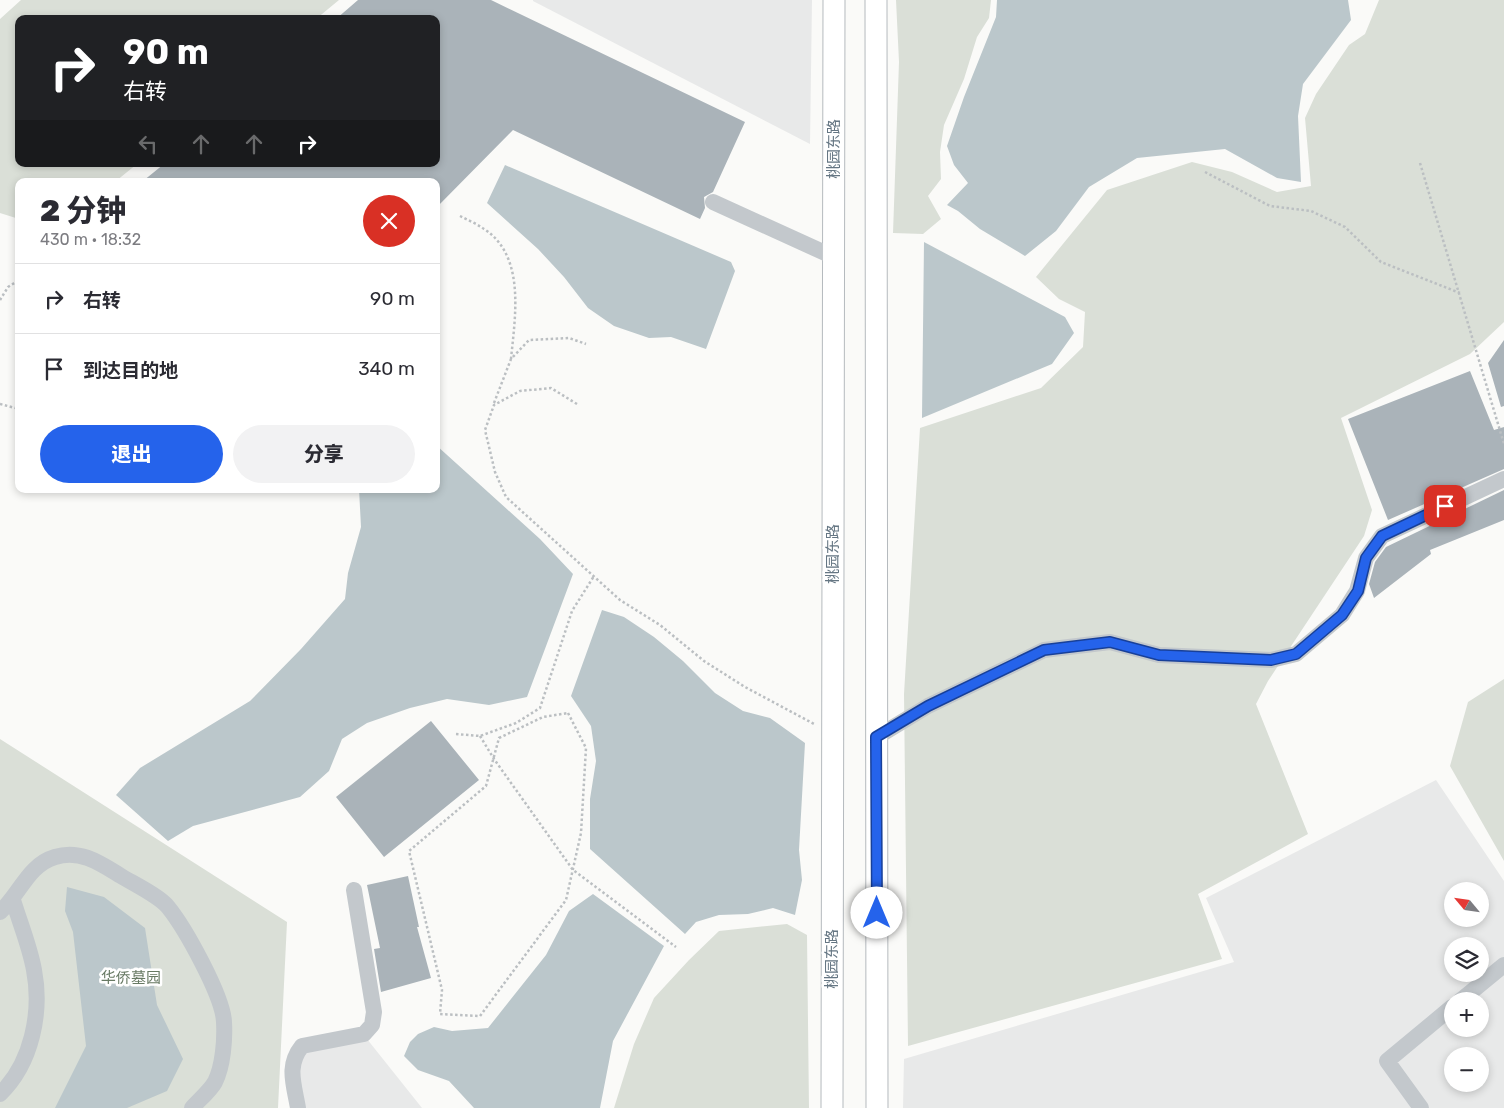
<!DOCTYPE html>
<html lang="zh">
<head>
<meta charset="utf-8">
<style>
	body { margin:0; font-family:Rubik,"Noto Sans SC",sans-serif; background:#f2f2f3; color:#2b2b33; height:100vh; display:flex; flex-direction:column; font-size:19px; white-space:nowrap }
	* { box-sizing:border-box; margin:0 }
	p { font-size:16px; color:#7c7c81 }
	.icon { flex:none; width:28px; height:28px; fill:none; stroke:currentColor; stroke-width:2; stroke-linecap:round; stroke-linejoin:round }
	.map { position:relative; flex:1; overflow:hidden }
	.panel { position:absolute; left:15px; top:178px; width:425px; height:315px; display:flex; flex-direction:column; background:#fff; border-radius:10px; box-shadow:0 2px 8px #0003 }
	.panel>* { flex:none }
	.hud { position:absolute; left:15px; top:15px; width:425px; height:152px; border-radius:10px; box-shadow:0 2px 8px #0003; background:#202124; color:#fff; overflow:hidden }
	.needle { width:32px; rotate:299deg }
	.tools { position:absolute; left:1444px; top:882px; display:grid; gap:10px }
	.tools a { display:grid; place-items:center; width:45px; height:45px; border-radius:50%; background:#fff; box-shadow:0 2px 8px #0003; font-size:25px }
	.pin { position:absolute; display:grid; place-items:center; width:42px; height:42px; color:#fff; margin:-21px; border-radius:10px; box-shadow:0 2px 8px #0006 }
	.me { position:absolute; width:55px; margin:-28px; rotate:0deg; stroke-linejoin:round; filter:drop-shadow(0 0 4px #0008) }
	.turn { display:flex; align-items:center; gap:18px; height:105px; padding:0 25px; font-size:22px }
	.turn .icon { width:65px; height:65px; stroke-width:2.5 }
	.turn b { display:block; font-size:35px; line-height:42px }
	.lanes { display:flex; align-items:center; height:48px; padding:0 25px; background:#0003; justify-content:center; gap:25px; direction:ltr }
	.lanes .off { opacity:.35 }
	.round { display:grid; place-items:center; flex:none; width:52px; height:52px; border-radius:26px; background:#f2f2f3 }
	.head { display:flex; align-items:center; justify-content:space-between; height:85px; padding:0 25px }
	h1 { font-size:30px; font-weight:800; line-height:38px }
	.action { display:flex; gap:10px; margin-top:auto; padding:10px 25px }
	.action a { flex:1; height:58px; border-radius:30px; background:#2563eb; color:#fff; font-size:20px; font-weight:800; line-height:58px; text-align:center }
	.action a+a { background:#f2f2f3; color:#2b2b33 }
	ul { padding:0; list-style:none }
	li { display:flex; align-items:center; gap:15px; height:70px; padding:0 25px; border-top:1px solid #e1e1e2 }
	li div { flex:1 }
	li b { display:block; font-size:19px }
	li em { font-style:normal }
	.map>svg:first-child { display:block }
</style>
</head>
<body>
<div class="map">
<svg width="1504" height="1108" viewBox="0 0 1504 1108">
	<rect width="100%" height="100%" fill="#fafaf8"/>
	<path fill="#e8e9e9" fill-rule="evenodd" d="M533,0h279l-2,144 -277,-143z
		M1436,780l68,101v227h-601l1,-49 330,-97 -28,-64zM1452,891h28v28h-28zM1452,946h28v28h-28zM1452,1001h28v28h-28zM1452,1056h28v28h-28z
		M367,1039l55,69h-119l-6,-45 7,-12z"/>
	<path fill="#dadfd7" d="M21,0h318l-23,19h-297v145h118l-21,17h-97v38l-19,-6v-194z
		M896,0h95l-2,18 -12,19 -13,42 -20,46 -4,27 1,27 -13,17 13,23 -18,15 -30,-1 6,-171z
		M1379,0h125v322l-34,32 -129,64 31,92 -8,26 -96,145 -12,23 52,130 -110,60 24,65 -314,87 -4,-352 16,-266 121,-40 42,-41 2,-35 -26,-13 -23,-22 71,-87 85,-28 40,10 45,20 34,-6 -6,-68 11,-24 33,-49 16,-11z
		M1504,679v182l-54,-95 18,-64z
		M0,739l287,183 -9,186h-278z
		M787,924l20,11 2,173h-195l20,-64 20,-46 35,-38 30,-29z"/>
	<path fill="#bbc7cb" d="M997,0h351l3,20 -48,64 -5,32 3,66 -24,-4 -52,-29 -88,9 -48,29 -33,44 -31,25 -45,-27 -22,-18 -11,-6 21,-22 -14,-18 -7,-19 17,-49 32,-80z
		M505,165l226,97 4,9 -29,78 -35,-12 -22,1 -35,-12 -26,-18 -24,-31 -26,-28 -51,-46z
		M924,242l141,75 9,16 -22,31 -130,54z
		M436,445l104,94 33,35 -46,123 -38,8 -42,-6 -37,9 -43,15 -25,16 -13,32 -29,26 -107,29 -25,15 -52,-46 24,-27 110,-67 51,-52 44,-50 3,-26 13,-46 -2,-38h77z
		M602,610l22,7 30,20 29,24 32,32 28,18 27,7 35,25 -6,107 3,30 -7,35 -22,-7 -25,6 -29,1 -23,7 -11,12 -95,-85v-50l6,-38 -5,-35 -20,-30z
		M67,887l37,10 41,31 12,77 26,54 -16,32 -40,17h-72l31,-62 -13,-114 -8,-21z
		M593,894l71,52 -51,95 -13,67h-126l-25,-27 -31,-11 -14,-14 6,-14 8,-8 16,-7 18,4 36,-3 58,-73 23,-44z"/>
	<path fill="#aab3b9" d="M358,0h133l254,122 -32,70 -9,5 1,11 -5,11 -187,-89 -77,78v-27h-293l21,-17h272v-145h-100z
		M1504,340v66l-3,1 -13,-44z
		M1470,371l24,59 10,-3v42l-116,51 -40,-101z
		M1504,490v30l-74,30 1,4 -57,44 -5,-14 6,-22 11,-15z
		M431,721l48,59 -95,77 -48,-60z
		M408,876l11,51h-2l14,51 -50,14 -7,-43 6,-1 -13,-63z"/>
	<g fill="none" stroke-linecap="round" stroke-linejoin="round">
		<g stroke="#b5babe" stroke-width="23">
			<path id="major" d="M876,0l1,1108
				M832,1108l2,-1108"/>
		</g>
		<path stroke="#bbbfc2" stroke-width="2.5" stroke-dasharray="2.5 2.5" stroke-linecap="butt" d="M1420,163l84,281
			M1205,172l65,34 41,5 34,16 36,35 79,31
			M460,216c8,4 17,8 24,13 42,27 31,88 27,130
			M0,300l8,-13 11,-7
			M494,403l17,-44 18,-19 40,-2 17,6
			M0,404l19,5
			M577,404l-26,-16 -31,3 -26,14 -9,25 10,42 11,25 114,103 40,25 44,36 41,26 71,38
			M568,713l18,35 -5,85 -15,67 -86,116 -40,-2 2,-24 -33,-139 77,-65 13,-48 44,-21z
			M456,734l24,2 36,-13 24,-15 32,-97 22,-35
			M480,736l14,23 79,111 103,77"/>
		<path stroke="#c3c8cc" stroke-width="16" d="M713,202l121,55
			M877,737l51,-31 116,-56 66,-8 49,13 112,5 25,-6 46,-39 15,-24 9,-33 16,-22 122,-57
			M0,912c20,-18 28,-47 55,-55 25,-8 45,6 66,19 13,8 38,20 47,31 17,21 55,89 56,115 1,18 -1,44 -9,60 -5,9 -16,18 -23,26
			M1460,1001l44,-36
			M0,1094c32,-31 42,-82 34,-124 -4,-23 -14,-47 -21,-70
			M298,1108c-4,-24 -12,-42 4,-62l62,-12 8,-9 2,-13 -20,-122
			M1421,1108l-34,-47 65,-54"/>
		<use href="#major" stroke="#fff" stroke-width="21"/>
	</g>
	<g fill="none" stroke-linecap="round" stroke-linejoin="round">
		<g stroke="#184099" stroke-width="12">
			<path id="route" d="M877,913l-1,-176 52,-31 116,-56 66,-8 49,13 112,5 25,-6 46,-39 16,-24 8,-33 16,-22 63,-30"/>
		</g>
		<use href="#route" stroke="#2563eb" stroke-width="9"/>
	</g>
	<g text-anchor="middle" dominant-baseline="central" stroke-width="5" stroke-linejoin="round" paint-order="stroke">
		<g font-size="15" fill="#657683" stroke="#fff">
			<text transform="translate(834 149) rotate(-90)">桃园东路</text>
			<text transform="translate(833 554) rotate(-90)">桃园东路</text>
			<text transform="translate(832 959) rotate(-90)">桃园东路</text>
		</g>
		<g font-size="15" fill="#687a64" stroke="#fff">
			<text x="131" y="978">华侨墓园</text>
		</g>
	</g>
</svg>
<div class="tools">
<a><svg class="needle" viewBox="-14 -14 28 28"><path d="M0-13l5 13h-10z" fill="#e53935"/><path d="M0 13l5-13h-10z" fill="#7c7c81"/></svg></a>
<a><svg class="icon" aria-label="layers" viewBox="0 0 24 24"><path d="M12 4l9 5-9 5-9-5zM3 14l9 5 9-5"/></svg></a>
<a>+</a>
<a>−</a>
</div>
<div class="pin" style="left:1445px;top:506px;background:#d93025"><svg class="icon" aria-label="arrive" viewBox="0 0 24 24"><path d="M6 21V4h12l-3 4 3 4H6"/></svg></div>
<svg class="me" style="left:877px;top:913px" viewBox="-20 -20 40 40"><circle r="19" fill="#fff"/><path d="M0-13L10 11 0 6-10 11z" fill="#2563eb"/></svg>
<div class="hud">
<div class="turn"><svg class="icon" aria-label="right" viewBox="0 0 24 24"><path d="M7 20v-9h11M14 6l5 5-5 5"/></svg><div><b>90 m</b>右转</div></div>
<div class="lanes"><svg class="icon off" aria-label="left" viewBox="0 0 24 24"><path d="M17 20v-9H6M10 6l-5 5 5 5"/></svg><svg class="icon off" aria-label="ahead" viewBox="0 0 24 24"><path d="M12 20V5M6 11l6-6 6 6"/></svg><svg class="icon off" aria-label="ahead" viewBox="0 0 24 24"><path d="M12 20V5M6 11l6-6 6 6"/></svg><svg class="icon" aria-label="right" viewBox="0 0 24 24"><path d="M7 20v-9h11M14 6l5 5-5 5"/></svg></div>
</div>
<section class="panel">
<div class="head"><div><h1>2 分钟</h1><p>430 m · 18:32</p></div><a class="round" style="background:#d93025;color:#fff"><svg class="icon" aria-label="close" viewBox="0 0 24 24"><path d="M6 6l12 12M18 6L6 18"/></svg></a></div>
<ul>
<li><svg class="icon" aria-label="right" viewBox="0 0 24 24"><path d="M7 20v-9h11M14 6l5 5-5 5"/></svg><div><b>右转</b></div><em>90 m</em></li>
<li><svg class="icon" aria-label="arrive" viewBox="0 0 24 24"><path d="M6 21V4h12l-3 4 3 4H6"/></svg><div><b>到达目的地</b></div><em>340 m</em></li>
</ul>
<div class="action"><a>退出</a><a>分享</a></div>
</section>
</div>
</body>
</html>
